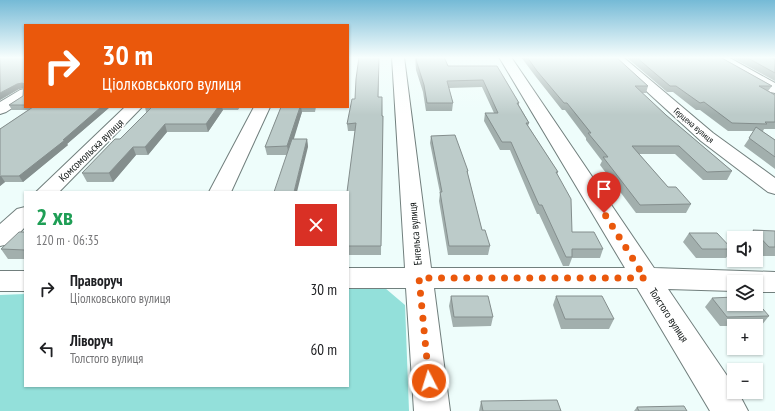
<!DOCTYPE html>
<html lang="uk">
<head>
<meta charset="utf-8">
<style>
	body { margin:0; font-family:"PT Sans Narrow",sans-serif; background:#f6f6f6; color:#202124; height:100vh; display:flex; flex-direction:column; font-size:15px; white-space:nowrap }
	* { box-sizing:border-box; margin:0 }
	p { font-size:13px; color:#757577 }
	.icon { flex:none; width:22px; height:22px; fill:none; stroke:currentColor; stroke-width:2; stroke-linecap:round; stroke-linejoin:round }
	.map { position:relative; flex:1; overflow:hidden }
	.drawer { position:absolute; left:24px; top:191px; width:325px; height:196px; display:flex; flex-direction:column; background:#fff; border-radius:0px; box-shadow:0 1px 3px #0004 }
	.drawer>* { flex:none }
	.guide { position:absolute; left:24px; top:24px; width:325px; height:84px; border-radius:0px; box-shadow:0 1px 3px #0004; background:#ea580c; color:#fff; overflow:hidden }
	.fabs { position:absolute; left:727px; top:231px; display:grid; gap:8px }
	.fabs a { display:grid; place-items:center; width:36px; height:36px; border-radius:0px; background:#fff; box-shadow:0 1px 3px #0004; font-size:20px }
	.pin { position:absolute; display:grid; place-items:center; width:34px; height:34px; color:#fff; margin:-41px -17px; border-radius:50% 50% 50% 0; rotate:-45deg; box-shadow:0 0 4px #0007 }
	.pin .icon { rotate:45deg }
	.me { position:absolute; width:44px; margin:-22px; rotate:355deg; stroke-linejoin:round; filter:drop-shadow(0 0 3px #0008) }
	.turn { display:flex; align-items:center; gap:14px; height:84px; padding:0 12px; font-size:18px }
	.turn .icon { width:52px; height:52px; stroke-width:2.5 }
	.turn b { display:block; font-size:28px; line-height:34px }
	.round { display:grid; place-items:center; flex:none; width:42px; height:42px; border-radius:0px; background:#f6f6f6 }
	.summary { display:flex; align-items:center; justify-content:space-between; height:68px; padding:0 12px }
	h1 { font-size:24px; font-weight:800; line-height:30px; color:#1e9e55 }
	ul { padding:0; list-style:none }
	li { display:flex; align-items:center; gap:12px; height:60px; padding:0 12px }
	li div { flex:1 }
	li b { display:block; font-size:15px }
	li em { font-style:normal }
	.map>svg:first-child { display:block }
</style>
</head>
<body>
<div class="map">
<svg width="775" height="411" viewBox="0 0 775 411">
	<rect width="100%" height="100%" fill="#eefdfb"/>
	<path fill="#93e0da" d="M385,288l20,17 4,106h-409v-116l25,-1v92h323v-97z"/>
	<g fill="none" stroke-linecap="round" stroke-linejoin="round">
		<g stroke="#717f7d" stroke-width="2">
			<path id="street" d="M392,57h12l27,211h194l-126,-211h12l143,211 121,4v20h-19v-10h-22v9l-66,-2 66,97v6h4l10,19h-38l-73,-123h-203l16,123h-36l-8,-123h-58v-20h57z
				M609,57h14l90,76 62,45v16l-7,-2 -67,-51z
				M713,57h15l47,26v10l-5,-1 -55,-32z
				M25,89v11l-19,12 -6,2v-12l20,-12z
				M125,107h17l-83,85h-23z
				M254,107h16l-39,85h-22z
				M25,207v20l-16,17 -9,2v-22l17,-15z
				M0,271h25v20h-25z"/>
		</g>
		<use href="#street" fill="#fff" fill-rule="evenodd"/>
	</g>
	<path fill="#a2afad" d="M0,57h25v50h85l-43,37 1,1 -45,37h-18l-5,4v-57l28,-19h-16l-3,-5 14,-9 1,-8 -5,1 -19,11z
		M415,57h29l4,9h49l22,37v2l10,18 -1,3 30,46 -1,2 15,58 31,17 -3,9h-28l-3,8h-6l-24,-52h-2l-27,-64h-10l-16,-29 1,-8h9l-12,-26 -33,1 4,15 -1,8h-26l-3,-19 -7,-22z
		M521,57h95l32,29 -2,7h-4l24,22 66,56 -5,9h-24l-28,-26h-36l29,33 23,17 -5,9h-50l-36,-48 2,-4 -16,-21v-2l-21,-28h-3l-26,-33z
		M626,57h94l52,29 -4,5 7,4v34h-11l-1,2h-1l13,9v29l-31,-23 10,-15h-26l-28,-21h-4l-23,-18h-6z
		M731,57h44v24z
		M379,97h3l-1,158h-33v-63l7,-61h-7l-1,-7 8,-25z
		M145,107h95l-2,3h-15l-15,22h-41l-19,23h-12l-23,27h-26l-5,-9 38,-34 27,-27h-1z
		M281,107h35l-1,5h-13l-9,27h14l1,8 -22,8h-19l-2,-8z
		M431,136l37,35v4l14,55 8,16 -2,9h-40l-9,-54 1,-8 -10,-50z
		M753,230l22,1v25h-13l-6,-7v-11h-8z
		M25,232v27h-17l-7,-10z
		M689,233l43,16 -6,9h-30l-13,-16z
		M451,296l42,21 -2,9 -38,1 -4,-21z
		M556,296l58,23 -5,10h-48l-8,-24z
		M712,298l57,18 -8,10h-41l-15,-19z
		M481,401l80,10h-82z
		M637,407l50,4h-53z"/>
	<path fill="#848e8d" d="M22,83l3,5 -6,1 -19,11v-7l17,-9z
		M101,107h9l-43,37 1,1 -45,37 -4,-6z
		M218,107h4l1,3 -15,22 -2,-8z
		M300,107h1l1,5 -13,43 -2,-9z
		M165,124l2,8 -19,23 -3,-8z
		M307,139l1,8 -11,45h-3z
		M133,147l3,8 -23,27 -4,-9z
		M1,176l4,6 -5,4v-9z"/>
	<path fill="#bccbc9" stroke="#848e8d" d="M0,57h25v48h-16l14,-9 1,-12 -2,-1 -5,1 -17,9z
		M359,57h20l-1,40h4v19h1l-2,130h-33v-54h-1l9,-69 -9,1 5,-25h3l1,-20z
		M416,57h28l4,9h49l22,37h-2l12,20h-3l32,49h-2l15,27 1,33h22l9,17h-31v8h-6l-24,-52h-3l-28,-63h-9l-17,-29h13l-15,-33 -36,1 6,22h-26l-3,-18 -7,-22z
		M527,57h89l32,29h-13l31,29 66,56 -25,1 -28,-26h-47l36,41h8l15,17 -51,1 -37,-48h5l-20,-24h3l-24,-30h-3l-27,-32z
		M636,57h84l52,29h-13l16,9v27h-10l2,2 -35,-1 -28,-21 -4,1 -24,-17h-6z
		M746,57h29v2l-3,-1 3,2v13z
		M33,107h68l-38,33h2l-46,36h-18l-1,1v-48z
		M152,107h66l-12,17h-41l-20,23h-12l-24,26h-27l33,-34h5z
		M281,107h19l-13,39 -22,1z
		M756,127l19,13v17l-26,-19z
		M455,135l13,36h-1l15,59h3l5,16h-41l-9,-54h2l-11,-56z
		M292,139h15l-13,53h-20z
		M753,230l22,1v16h-6z
		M19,232h6v18l-24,-1z
		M689,233h28l15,16h-30z
		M451,296h37l5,21h-39z
		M556,296h46l12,23h-49z
		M734,297v7h22v-3l13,15 -42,1 -15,-19z
		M557,400l4,11h-78l-2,-10z
		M684,406l3,5h-48l-2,-4z"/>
	<linearGradient id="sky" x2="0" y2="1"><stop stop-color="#75bad6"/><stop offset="0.5" stop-color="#f7fefd"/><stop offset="1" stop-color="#f7fefd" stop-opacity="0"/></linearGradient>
	<rect width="775" height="115" fill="url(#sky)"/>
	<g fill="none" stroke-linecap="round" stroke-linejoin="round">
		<path stroke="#ea580c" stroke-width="7" stroke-dasharray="0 12.6" d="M429,381l-10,-103h226l-41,-65"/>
	</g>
	<g text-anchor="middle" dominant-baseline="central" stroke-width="3.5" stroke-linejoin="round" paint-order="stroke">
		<g font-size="9" fill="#0e1413" stroke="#fff">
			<text transform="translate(694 125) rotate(40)">Герцена вулиця</text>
		</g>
		<g font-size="11" fill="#0e1413" stroke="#fff">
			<text transform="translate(91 150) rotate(-44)">Комсомольска вулиця</text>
			<text transform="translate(415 234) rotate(-95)">Енгельса вулиця</text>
			<text transform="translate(669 315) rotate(57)">Толстого вулиця</text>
		</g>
	</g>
</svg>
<div class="fabs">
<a><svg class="icon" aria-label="sound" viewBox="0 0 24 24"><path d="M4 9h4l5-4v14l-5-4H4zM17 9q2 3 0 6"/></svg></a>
<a><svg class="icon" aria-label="layers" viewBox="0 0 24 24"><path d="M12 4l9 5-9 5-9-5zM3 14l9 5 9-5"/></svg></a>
<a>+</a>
<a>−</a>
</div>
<div class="pin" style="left:604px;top:213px;background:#d93025"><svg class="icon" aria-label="arrive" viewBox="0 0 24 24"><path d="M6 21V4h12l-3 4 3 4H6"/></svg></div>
<svg class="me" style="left:429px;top:381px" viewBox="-20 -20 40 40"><circle r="17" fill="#ea580c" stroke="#fff" stroke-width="3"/><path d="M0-11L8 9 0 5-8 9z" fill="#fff"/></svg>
<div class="guide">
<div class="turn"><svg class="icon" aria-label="right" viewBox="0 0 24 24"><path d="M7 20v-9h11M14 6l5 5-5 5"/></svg><div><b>30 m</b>Ціолковського вулиця</div></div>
</div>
<section class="drawer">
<div class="summary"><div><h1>2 хв</h1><p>120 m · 06:35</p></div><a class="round" style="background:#d93025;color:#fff"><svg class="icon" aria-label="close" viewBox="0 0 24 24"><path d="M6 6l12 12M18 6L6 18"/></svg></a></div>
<ul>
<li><svg class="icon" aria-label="right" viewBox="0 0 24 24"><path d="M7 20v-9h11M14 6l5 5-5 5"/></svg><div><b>Праворуч</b><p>Ціолковського вулиця</p></div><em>30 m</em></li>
<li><svg class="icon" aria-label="left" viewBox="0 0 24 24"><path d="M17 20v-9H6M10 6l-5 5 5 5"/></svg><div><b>Ліворуч</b><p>Толстого вулиця</p></div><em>60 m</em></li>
</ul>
</section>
</div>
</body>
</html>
